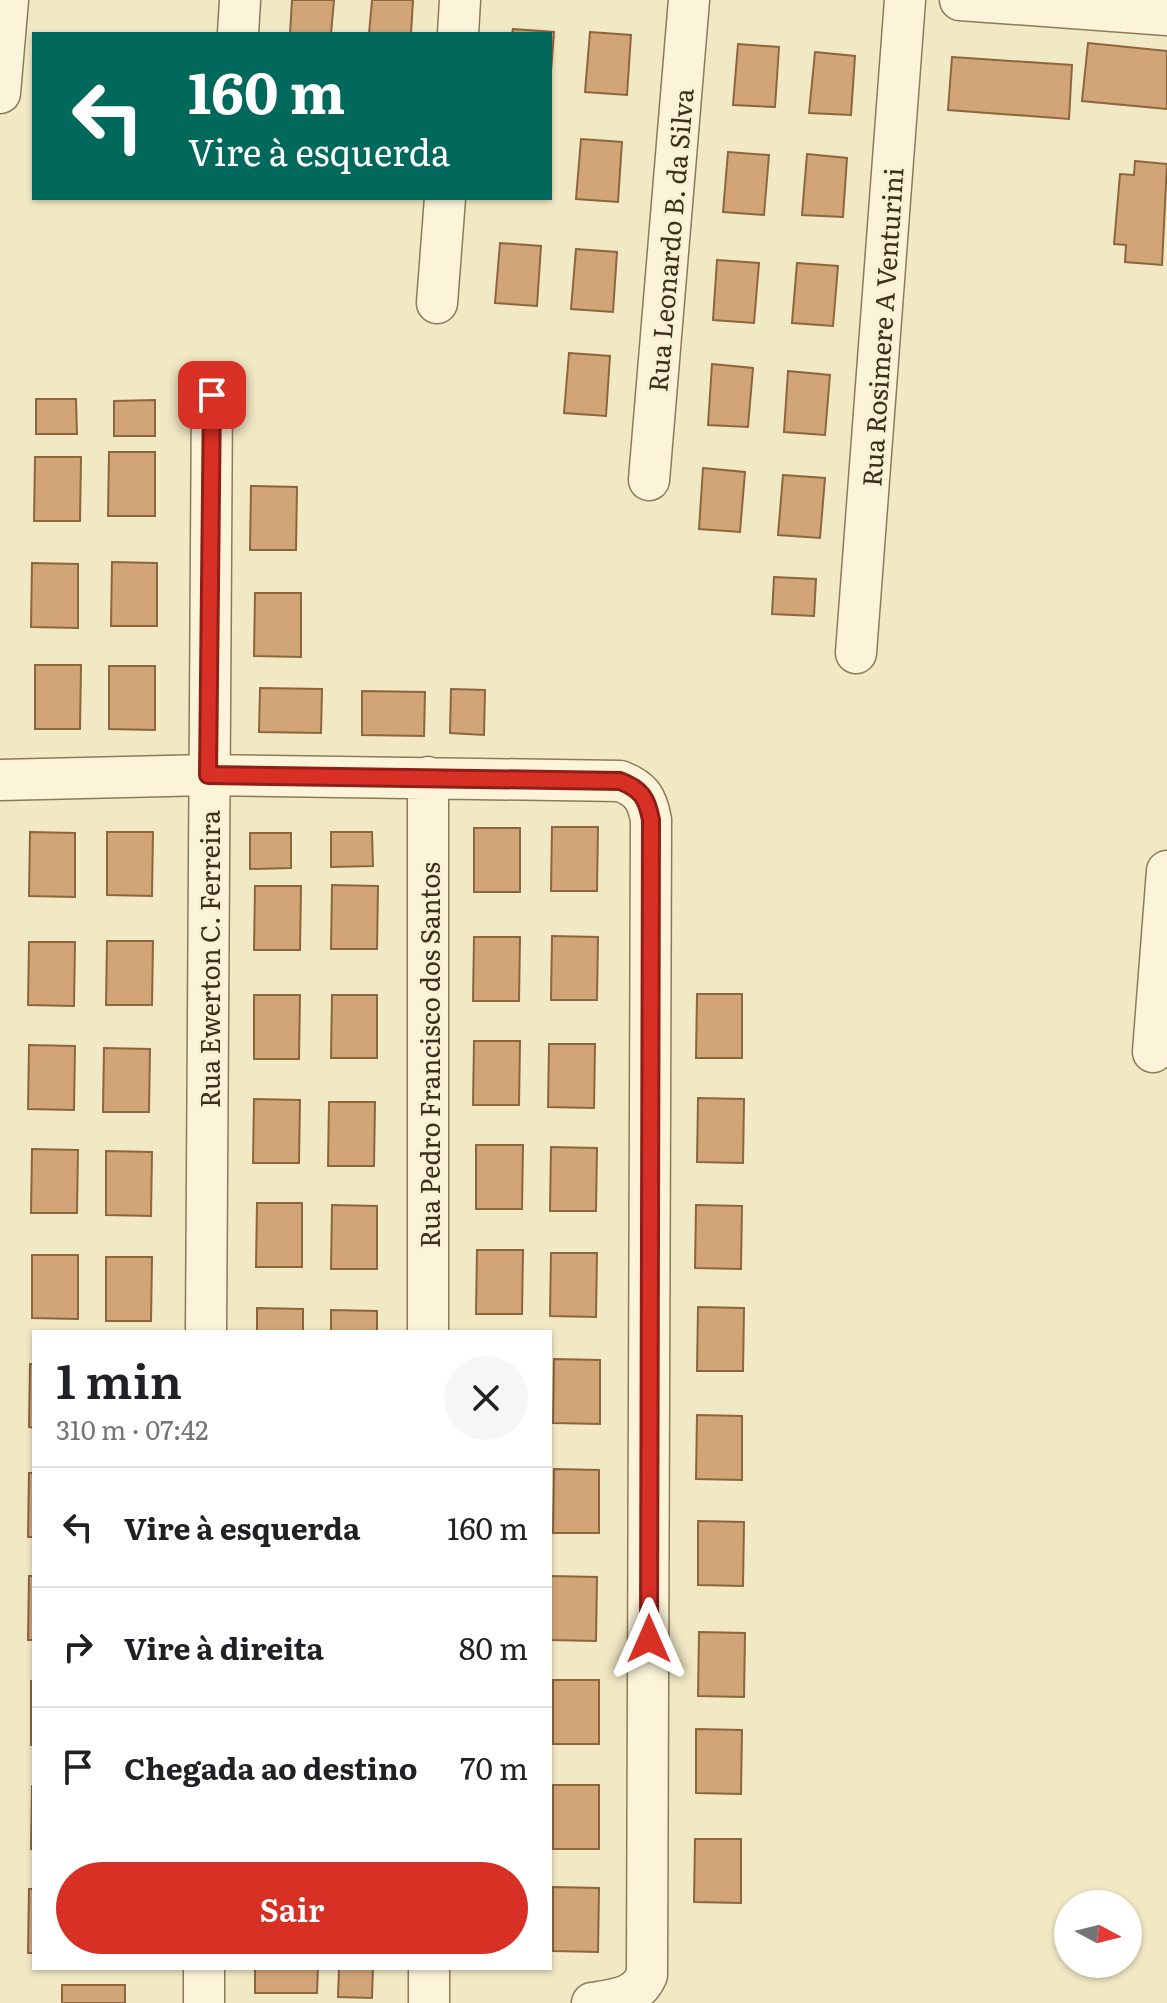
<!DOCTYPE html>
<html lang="pt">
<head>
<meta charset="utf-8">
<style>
	body { margin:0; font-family:Literata,serif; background:#f6f6f6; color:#202124; height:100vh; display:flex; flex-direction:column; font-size:30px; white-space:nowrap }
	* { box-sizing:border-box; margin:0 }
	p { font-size:26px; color:#757577 }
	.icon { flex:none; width:44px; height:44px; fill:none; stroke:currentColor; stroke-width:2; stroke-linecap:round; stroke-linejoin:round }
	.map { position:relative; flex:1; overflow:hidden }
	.sheet { position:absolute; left:32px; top:1330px; width:520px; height:640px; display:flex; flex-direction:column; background:#fff; border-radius:0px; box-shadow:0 2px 6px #0004 }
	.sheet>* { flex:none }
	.banner { position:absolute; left:32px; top:32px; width:520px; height:168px; border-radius:0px; box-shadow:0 2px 6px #0004; background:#00695c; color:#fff; overflow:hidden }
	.needle { width:52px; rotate:97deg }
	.controls { position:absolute; left:1054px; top:1890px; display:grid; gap:16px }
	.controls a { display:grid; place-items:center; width:88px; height:88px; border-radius:50%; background:#fff; box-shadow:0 2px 6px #0004; font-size:40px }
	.pin { position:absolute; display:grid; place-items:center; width:68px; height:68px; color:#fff; margin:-34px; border-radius:16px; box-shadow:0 4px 12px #0006 }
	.me { position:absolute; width:88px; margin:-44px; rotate:0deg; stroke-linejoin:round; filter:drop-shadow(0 0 6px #0008) }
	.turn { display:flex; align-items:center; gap:28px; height:168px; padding:0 24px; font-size:36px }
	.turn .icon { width:104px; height:104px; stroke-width:2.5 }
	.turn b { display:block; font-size:56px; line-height:68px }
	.round { display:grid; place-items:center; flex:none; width:84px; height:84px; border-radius:42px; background:#f6f6f6 }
	.overview { display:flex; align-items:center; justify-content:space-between; height:136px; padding:0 24px }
	h1 { font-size:48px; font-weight:600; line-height:60px }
	.action { display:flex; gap:16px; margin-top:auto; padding:16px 24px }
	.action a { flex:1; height:92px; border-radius:48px; background:#d93025; color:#fff; font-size:32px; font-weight:600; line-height:92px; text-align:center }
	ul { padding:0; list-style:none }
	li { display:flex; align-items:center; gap:24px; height:120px; padding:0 24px; border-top:2px solid #e0e0e0 }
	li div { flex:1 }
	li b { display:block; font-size:30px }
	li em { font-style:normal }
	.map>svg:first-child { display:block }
</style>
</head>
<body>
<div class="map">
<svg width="1167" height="2003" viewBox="0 0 1167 2003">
	<rect width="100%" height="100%" fill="#f1e8c4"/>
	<path fill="#d1a578" stroke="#8e653d" stroke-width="2" d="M292,0h42l-3,34h-41z
		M372,0h41l-2,34h-42z
		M513,29l41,3 -4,53v-51h-38z
		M590,32l41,3 -4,60 -42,-3z
		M1088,43l79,8v58l-85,-8z
		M738,44l41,3 -4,60 -42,-2z
		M815,52l40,4 -4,59 -42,-2z
		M952,57l120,8 -3,54 -121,-9z
		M581,139l41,3 -4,60 -42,-3z
		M728,152l41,3 -5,60 -41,-3z
		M807,154l40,4 -4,59 -41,-2z
		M1135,161l32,3 -5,101 -37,-3 1,-17 -12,-1 6,-70 14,1z
		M500,243l41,3 -4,60 -42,-3z
		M576,249l41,3 -4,60 -42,-3z
		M717,260l42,3 -5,60 -41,-3z
		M797,263l41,3 -5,60 -41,-3z
		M569,353l41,3 -4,60 -42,-3z
		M712,364l41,4 -5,59 -40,-2z
		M788,371l42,4 -5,60 -41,-3z
		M36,399h40l1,35h-41z
		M155,400v36h-41v-35z
		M109,452h46v64h-47z
		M35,457h46l-1,64h-46z
		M703,468l42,4 -5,60 -41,-3z
		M783,475l42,3 -5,60 -42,-3z
		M251,486l46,1 -1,63h-46z
		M112,562l45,1v63h-46z
		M32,563l46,1v64l-47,-1z
		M774,577l42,2 -2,37 -42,-2z
		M255,593h46v64l-47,-1z
		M35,665h46l-1,64h-45z
		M109,666h46v64l-46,-1z
		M260,688l62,1 -1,44 -62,-1z
		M451,689l34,1 -1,45 -34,-2z
		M362,691l63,1 -1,44 -62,-1z
		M552,827h46l-1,64h-46z
		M474,828h46v64h-46z
		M30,832l45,1v64l-46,-1z
		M107,832h46l-1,64 -45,-1z
		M331,832h41l1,34 -42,1z
		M250,833h41v35l-41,1z
		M332,885l46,1 -1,63h-46z
		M255,886h46l-1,64h-46z
		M552,936l46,1 -1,63h-46z
		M474,937h46l-1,64h-46z
		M107,941h46l-1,64h-46z
		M29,942h46l-1,64 -46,-1z
		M697,994h45v64h-46z
		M254,995h46l-1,64h-45z
		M332,995h45v63h-46z
		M474,1041h46l-1,64h-46z
		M549,1044h46l-1,64 -46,-1z
		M29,1045l46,1 -1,64 -46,-1z
		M104,1048l46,1 -1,63h-46z
		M698,1098l46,1 -1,64 -46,-1z
		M254,1099l46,1 -1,63h-46z
		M329,1102h46l-1,64h-46z
		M476,1145h47l-1,64h-46z
		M551,1147l46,1 -1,63h-46z
		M32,1149l46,1 -1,63h-46z
		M106,1151l46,1 -1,64 -45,-1z
		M257,1203h45v64h-46z
		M332,1205l45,1v63h-46z
		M696,1205l46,1 -1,63 -46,-1z
		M477,1250h46l-1,64h-46z
		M551,1253h46l-1,64 -46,-1z
		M32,1255h46v64l-46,-1z
		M106,1257h46l-1,64h-45z
		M698,1307l46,1 -1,63h-46z
		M257,1308l46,1v23h-46z
		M331,1310l46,1v21h-46z
		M554,1359l46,1v64l-47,-1z
		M30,1364h4v64l-5,-1z
		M697,1415l45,1v64l-46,-1z
		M554,1469l45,1v63h-46z
		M29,1473h5v64h-6z
		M698,1521l46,1 -1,64 -45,-1z
		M29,1576h5v64h-6z
		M551,1576l46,1 -1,64 -46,-1z
		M699,1632l46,1 -1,64 -46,-1z
		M553,1680h46v64h-46z
		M31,1681h3v64h-3z
		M696,1729l46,1 -1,64 -45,-1z
		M553,1785h46v64h-46z
		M32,1786h2v64l-3,-1z
		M695,1839h46v64l-47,-1z
		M553,1887l46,1 -1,64 -45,-1z
		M29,1889h5v64h-6z
		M255,1968h63l-1,25h-62z
		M339,1968h34l-1,30 -34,-1z
		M62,1985h63v18h-63z"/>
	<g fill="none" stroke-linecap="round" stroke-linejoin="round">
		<g stroke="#8d7a59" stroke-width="43">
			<path id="minor" d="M960,0l207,15
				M238,34l2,-34
				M458,34l2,-34
				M0,93l8,-93
				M437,303l8,-105
				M649,480l40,-480
				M856,653l49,-653
				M428,777v555
				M0,780l208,-5 412,6c21,8 27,17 31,39l-4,1155c-10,23 -31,24 -55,28
				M1153,1052l14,-181
				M206,1332l6,-937
				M429,1968v35
				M204,2003v-35"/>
		</g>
		<use href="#minor" stroke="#fbf4d8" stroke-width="40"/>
	</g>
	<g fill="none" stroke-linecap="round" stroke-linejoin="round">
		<g stroke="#8d1f18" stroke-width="20">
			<path id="route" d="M212,395l-4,380 412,6c21,8 27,17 31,39l-2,819"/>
		</g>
		<use href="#route" stroke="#d93025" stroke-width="14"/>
	</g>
	<g text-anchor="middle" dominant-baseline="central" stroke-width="6" stroke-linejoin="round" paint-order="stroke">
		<g font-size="26" fill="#3c2f1e" stroke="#f8f1d4">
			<text transform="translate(669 240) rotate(-85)">Rua Leonardo B. da Silva</text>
			<text transform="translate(881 327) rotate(-86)">Rua Rosimere A Venturini</text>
			<text transform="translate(208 959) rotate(-90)">Rua Ewerton C. Ferreira</text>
			<text transform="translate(428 1055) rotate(-90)">Rua Pedro Francisco dos Santos</text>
		</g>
	</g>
</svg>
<div class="controls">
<a><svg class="needle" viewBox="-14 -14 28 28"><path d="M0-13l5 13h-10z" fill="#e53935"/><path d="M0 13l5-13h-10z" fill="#757577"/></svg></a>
</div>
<div class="pin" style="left:212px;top:395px;background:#d93025"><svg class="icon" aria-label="arrive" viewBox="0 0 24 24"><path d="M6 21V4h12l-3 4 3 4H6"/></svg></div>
<svg class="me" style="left:649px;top:1639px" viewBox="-20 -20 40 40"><path d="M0-17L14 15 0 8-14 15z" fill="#d93025" stroke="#fff" stroke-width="4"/></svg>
<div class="banner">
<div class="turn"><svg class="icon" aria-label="left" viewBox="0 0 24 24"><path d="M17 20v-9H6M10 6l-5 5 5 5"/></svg><div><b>160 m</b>Vire à esquerda</div></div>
</div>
<section class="sheet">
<div class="overview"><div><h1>1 min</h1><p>310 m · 07:42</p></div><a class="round"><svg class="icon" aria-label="close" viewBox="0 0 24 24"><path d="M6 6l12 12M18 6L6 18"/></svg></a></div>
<ul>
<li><svg class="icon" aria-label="left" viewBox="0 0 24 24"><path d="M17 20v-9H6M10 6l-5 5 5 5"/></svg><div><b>Vire à esquerda</b></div><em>160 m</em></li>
<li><svg class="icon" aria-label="right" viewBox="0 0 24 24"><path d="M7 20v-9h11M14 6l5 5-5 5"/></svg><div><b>Vire à direita</b></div><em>80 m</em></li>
<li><svg class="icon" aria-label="arrive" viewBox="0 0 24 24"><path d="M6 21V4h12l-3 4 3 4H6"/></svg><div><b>Chegada ao destino</b></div><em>70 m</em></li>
</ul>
<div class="action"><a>Sair</a></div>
</section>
</div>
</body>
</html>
